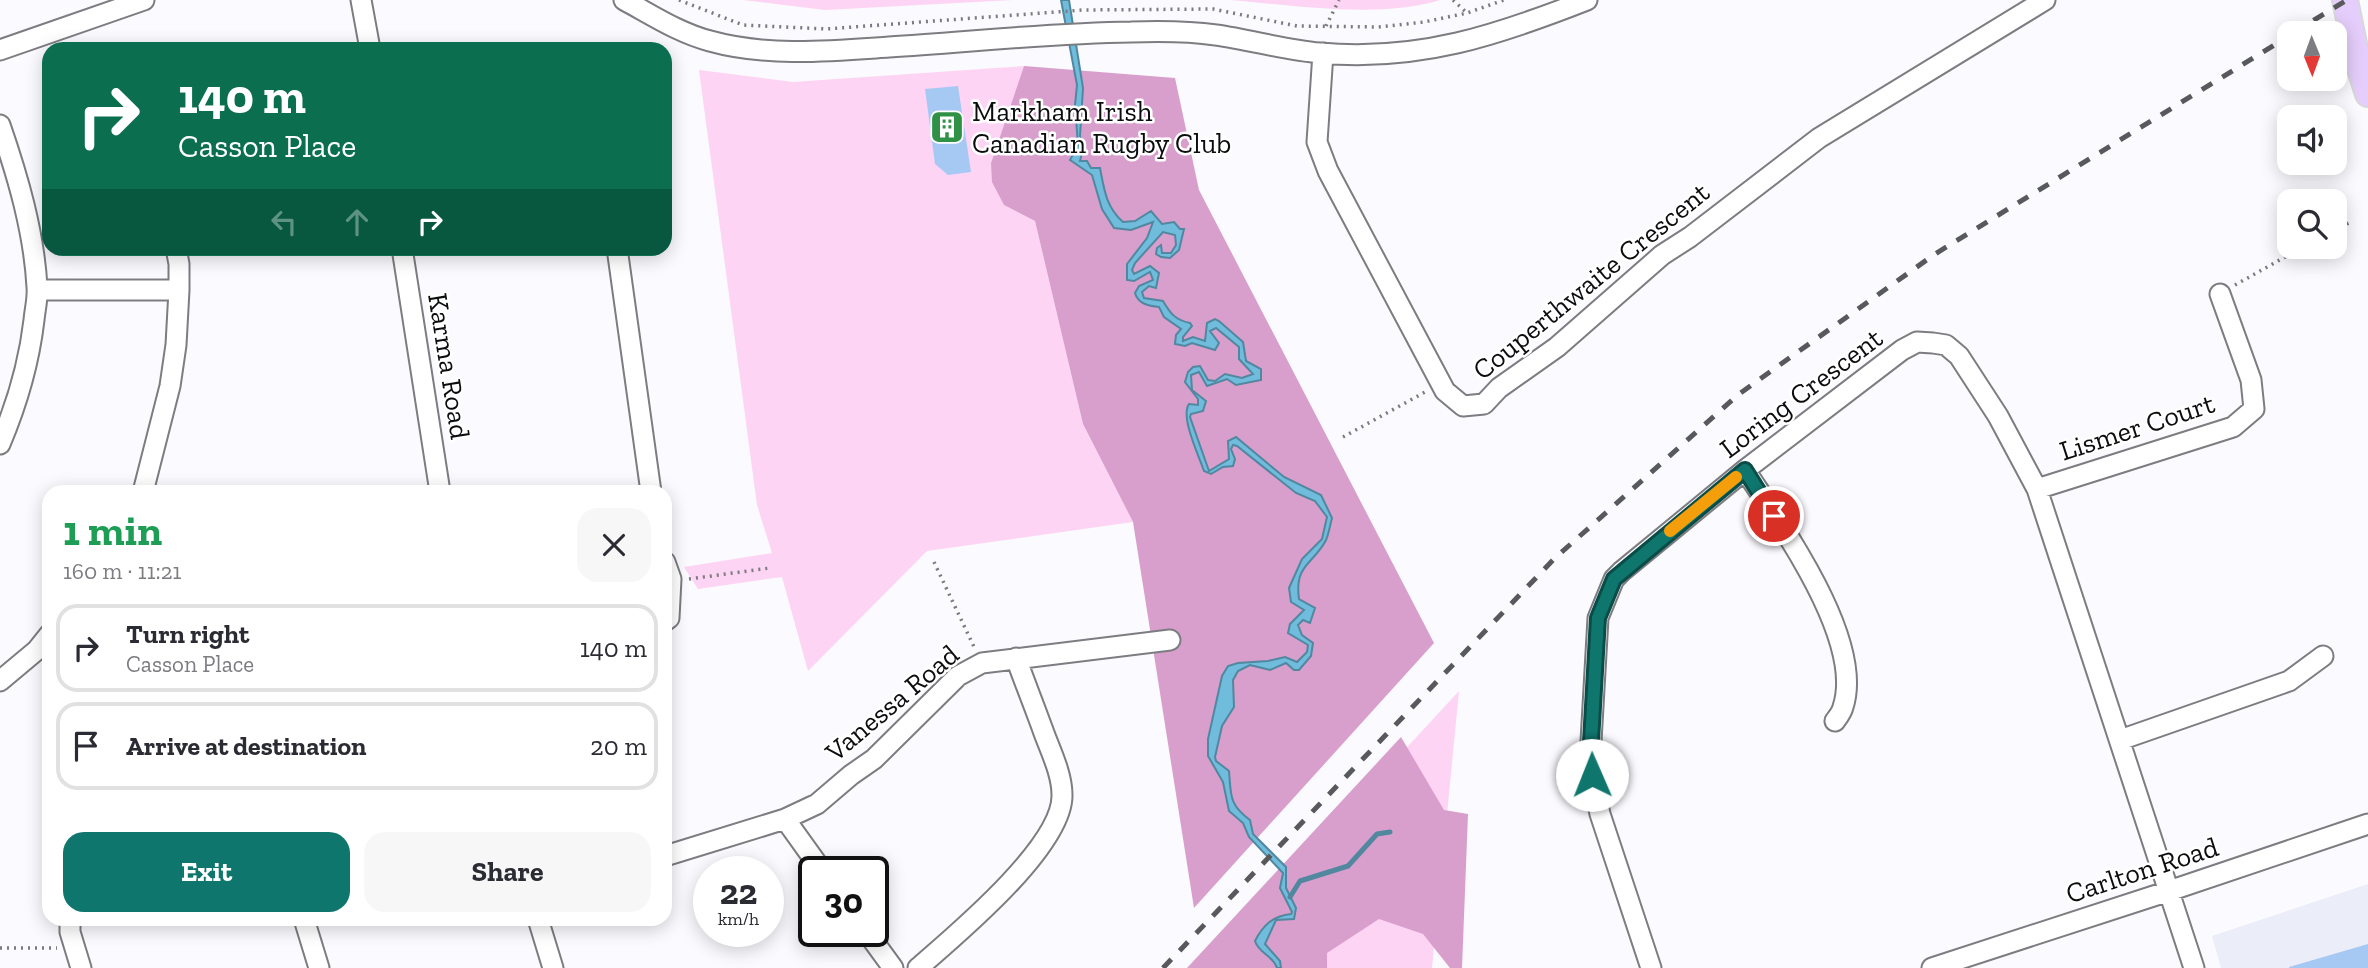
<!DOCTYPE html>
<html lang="en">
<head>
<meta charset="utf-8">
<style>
	body { margin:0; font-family:"Zilla Slab",serif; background:#f7f7f7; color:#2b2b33; height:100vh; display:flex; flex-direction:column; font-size:26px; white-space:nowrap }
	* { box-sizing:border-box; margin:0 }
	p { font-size:23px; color:#7c7c81 }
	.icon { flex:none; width:38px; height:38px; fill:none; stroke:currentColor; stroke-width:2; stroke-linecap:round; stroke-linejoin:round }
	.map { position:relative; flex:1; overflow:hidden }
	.panel { position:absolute; left:42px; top:485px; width:630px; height:441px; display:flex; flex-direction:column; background:#fff; border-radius:21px; box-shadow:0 4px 18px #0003 }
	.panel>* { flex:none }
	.banner { position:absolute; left:42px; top:42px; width:630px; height:214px; border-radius:21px; box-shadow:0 4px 18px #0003; background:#0b6e4f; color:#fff; overflow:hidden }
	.needle { width:46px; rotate:179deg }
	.tools { position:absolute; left:2277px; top:21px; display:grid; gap:14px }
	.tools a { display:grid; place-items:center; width:70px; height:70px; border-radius:14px; background:#fff; box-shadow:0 4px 18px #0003; font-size:35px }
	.speed { position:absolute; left:693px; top:856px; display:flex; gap:14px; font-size:35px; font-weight:700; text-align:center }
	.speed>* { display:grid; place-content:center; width:91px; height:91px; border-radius:50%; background:#fff; box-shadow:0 4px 18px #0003; line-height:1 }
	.speed small { font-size:18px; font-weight:400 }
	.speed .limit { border:4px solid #111; border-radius:10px; background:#fff; color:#111 }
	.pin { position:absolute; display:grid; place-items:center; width:60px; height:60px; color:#fff; margin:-30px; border:4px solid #fff; border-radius:50%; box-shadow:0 2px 7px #0007 }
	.me { position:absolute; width:77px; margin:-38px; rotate:359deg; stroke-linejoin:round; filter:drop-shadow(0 0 5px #0008) }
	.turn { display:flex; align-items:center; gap:24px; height:147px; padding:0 21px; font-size:32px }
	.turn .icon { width:91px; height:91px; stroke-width:2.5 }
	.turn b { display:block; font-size:49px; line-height:60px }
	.lanes { display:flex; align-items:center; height:66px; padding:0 21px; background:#0003; justify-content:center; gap:35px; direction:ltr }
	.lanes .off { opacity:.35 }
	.round { display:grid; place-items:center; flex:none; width:74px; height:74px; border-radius:21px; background:#f7f7f7 }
	.summary { display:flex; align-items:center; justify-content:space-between; height:119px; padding:0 21px }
	h1 { font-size:42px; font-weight:700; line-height:52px; color:#1e9e55 }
	.primary-button { display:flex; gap:14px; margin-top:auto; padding:14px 21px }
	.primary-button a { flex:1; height:80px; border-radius:21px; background:#0f766e; color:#fff; font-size:28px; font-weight:700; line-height:80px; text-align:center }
	.primary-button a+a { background:#f7f7f7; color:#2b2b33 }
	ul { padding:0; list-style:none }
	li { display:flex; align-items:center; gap:21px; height:88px; margin:0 14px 10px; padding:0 7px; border:4px solid #e1e1e2; border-radius:21px }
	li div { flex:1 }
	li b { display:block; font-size:26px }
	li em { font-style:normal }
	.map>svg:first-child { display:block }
</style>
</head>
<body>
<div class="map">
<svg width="2368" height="968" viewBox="0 0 2368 968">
	<rect width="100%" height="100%" fill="#fafaff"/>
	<path fill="#ebedf9" d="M2368,884v84h-147l-9,-32z"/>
	<path fill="#fdd4f4" d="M743,0h270l-188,10z
		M1229,0h211c-61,19 -147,5 -211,0z
		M1024,66l-33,97 13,42 31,16 48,203 50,98 -206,29 -119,120 -26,-94 -84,12 -14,-22 88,-14 -15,-48 -58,-435 94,12z
		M1459,691l-27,277h-229z"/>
	<path fill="#d89fcc" d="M1024,66l151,12 24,112 235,453 -240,265 -61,-386 -50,-98 -48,-203 -31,-16 -12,-23 -1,-19z
		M1401,737l43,73 24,4 -6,154h-12l-27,-34 -44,-15 -52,34v15h-140z"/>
	<path fill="#6fbcdd" stroke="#51879f" stroke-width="2" d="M1061,0h8l14,88 -3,48 3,13 -3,12h7l4,7h9c4,21 6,39 23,54l12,-1 16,-10 11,13 12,-2 6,7h4l-5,21 -9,8 -9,-1 -5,-3 1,-6 4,-3 1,8h9l5,-8 -1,-10 -12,-3 -28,31 -3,7 2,4 16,-8 9,7 -3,15 -7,-2 -7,6 2,6 19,3c7,12 12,19 27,22l2,3 -9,11v4l10,-4 12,4 2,-18 8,-4 4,2 24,21 3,19 15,8v11l-25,5 -9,-6 -20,7 -8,-14 -8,3 1,15 14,11 -3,10 -12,3 -1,3 19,54 20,-12 -1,-18 8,-4 48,40 37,18 11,23c-2,7 -3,15 -6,22 -12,24 -32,24 -27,59l16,9 -5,15 -7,-3 -5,5 4,10 11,8 -2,13 -12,14h-5l-8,-7 -16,7 -20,-5 -12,6 -5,9 1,27 -12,19 -7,31 1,4 13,10c2,24 0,34 21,49l3,14 33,33v21l10,20 -2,11 -18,1 -11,24 15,17 1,7h-4c-4,-13 -18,-14 -22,-27 8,-16 18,-25 36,-27l1,-2 -12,-24 3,-15 -34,-36 -6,-14 -14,-12 -6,-29 -15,-26v-17l14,-63 6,-10 10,-3 30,-2 17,-4 12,5 10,-10 1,-7 -20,-12 2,-9 14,-14 -13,-8 -2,-14 13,-29 20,-20 5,-22 -12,-16 -19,-8 -59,-47 -4,-1 -2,4 4,10 -2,7 -10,1 -12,7 -7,-3c-5,-15 -24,-54 -15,-67l9,1v-6l-13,-17 3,-10 5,-5 7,-1 8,14 7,1 10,-7 17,4 11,-4 -14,-15v-12l-23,-19 -6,3 9,12 -4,7 -23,-7 -7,3 -10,-2 1,-9 5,-6 -17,-12 -5,-10c-10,-1 -21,-3 -24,-14l4,-7 14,-6 -3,-8 -16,9 -7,-1v-16l20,-26 6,-16 -22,8 -17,-2 -12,-19 -10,-34 -22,-15 8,-15 -3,-40 2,-20z"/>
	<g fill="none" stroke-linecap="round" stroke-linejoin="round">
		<path stroke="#51879f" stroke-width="5" d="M1290,897l10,-16 48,-15 29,-32 13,-2"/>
	</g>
	<path fill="#a6c9f4" d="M958,86l13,86 -23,3 -13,-11 -10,-75z
		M2368,944v24h-79v-1z"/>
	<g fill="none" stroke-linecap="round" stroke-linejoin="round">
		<g stroke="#7c7c81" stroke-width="23">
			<path id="minor" d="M361,0l9,49
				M624,0c28,15 55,33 86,41 57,16 120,10 179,6 80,-5 161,-14 242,-15 28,-1 57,-1 85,3 35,5 69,15 104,18 98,9 178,-18 267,-53
				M0,50l144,-50
				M1323,53l-6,89 11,29 117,220 18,15 21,-2 15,-16 58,-41 105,-92 28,-18 129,-99 226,-138
				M0,125c18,52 34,107 37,162 1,11 -2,22 -3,33 -5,43 -17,84 -34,124
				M402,248l38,244
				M617,248l34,244
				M38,290h141
				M1745,470c35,54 120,170 98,237 -1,5 -5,10 -8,14
				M2037,489l196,-62 21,-18 -3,-29 -31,-86
				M143,492l27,-106 6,-41 3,-55v-26l-3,-16
				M665,562l6,17 -2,39 -4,3
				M0,681l37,-31 12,-15
				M2120,740l169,-59 34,-25
				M785,819l38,53
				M665,856l120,-37 32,-15 34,-29 23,-16 84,-83 24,-13 188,-23
				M70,919v13l11,36
				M304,919l15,49
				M538,919l15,49
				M866,931l27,37
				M918,968c38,-33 145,-122 144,-173 0,-21 -11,-43 -18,-62 -9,-25 -19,-50 -28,-75
				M1651,968l-51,-154 -8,-39 -2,-16 8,-141 16,-39 8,-8 123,-101 157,-120 15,-8 16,1 13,2 13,11 39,60 39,73 157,479
				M1932,968l237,-77 199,-67"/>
		</g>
		<g stroke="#d8d8d8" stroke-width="28">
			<path id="major" d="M2345,0l13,63 10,31"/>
		</g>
		<path stroke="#7b7b7e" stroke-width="3.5" stroke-dasharray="2 5" stroke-linecap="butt" d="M679,0l64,25 83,4 257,-19 130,-1 84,17 81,1 46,-5 43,-9 37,-13
			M1453,0l14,13
			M1326,26l13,-26
			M2334,230l17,-8
			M2235,285l68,-38
			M1343,437l84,-46
			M934,562l41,87
			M689,579l81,-11
			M0,948h57"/>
		<use href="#minor" stroke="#fff" stroke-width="19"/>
		<use href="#major" stroke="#e5cefb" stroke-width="24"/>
		<path stroke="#58595b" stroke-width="5" stroke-dasharray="12 12" stroke-linecap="butt" d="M2293,33l54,-33
			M1163,968l391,-409 185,-165 196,-140 354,-218"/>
	</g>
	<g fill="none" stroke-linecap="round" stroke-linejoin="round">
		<g stroke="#0a4d48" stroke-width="18">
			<path id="route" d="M1592,775l-2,-16 8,-141 16,-39 131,-109 29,46"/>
		</g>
		<use href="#route" stroke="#0f766e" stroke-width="12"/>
		<path stroke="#f59e0b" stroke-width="12" d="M1670,531l66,-54"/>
	</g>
	<defs>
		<g id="building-square" transform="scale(1.75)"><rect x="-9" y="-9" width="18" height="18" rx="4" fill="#2f9145" stroke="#fff"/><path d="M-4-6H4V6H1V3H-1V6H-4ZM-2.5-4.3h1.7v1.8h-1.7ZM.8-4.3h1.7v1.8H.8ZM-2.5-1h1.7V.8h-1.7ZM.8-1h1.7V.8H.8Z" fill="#fff"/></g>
	</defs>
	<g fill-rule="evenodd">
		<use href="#building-square" x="947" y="127"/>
	</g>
	<g text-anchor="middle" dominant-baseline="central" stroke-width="5" stroke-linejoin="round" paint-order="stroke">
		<g font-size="28" fill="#0b0c0d" stroke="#fff" text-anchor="start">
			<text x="972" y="111">Markham Irish<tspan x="972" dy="32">Canadian Rugby Club</tspan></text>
		</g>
		<g font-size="28" fill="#0b0c0d" stroke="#fff">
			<text transform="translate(1591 281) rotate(-39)">Couperthwaite Crescent</text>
			<text transform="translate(449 366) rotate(81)">Karma Road</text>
			<text transform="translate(1801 393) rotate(-37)">Loring Crescent</text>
			<text transform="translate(2137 427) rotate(-18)">Lismer Court</text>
			<text transform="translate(892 703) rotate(-40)">Vanessa Road</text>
			<text transform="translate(2142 870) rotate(-18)">Carlton Road</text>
		</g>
	</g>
</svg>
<div class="tools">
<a><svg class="needle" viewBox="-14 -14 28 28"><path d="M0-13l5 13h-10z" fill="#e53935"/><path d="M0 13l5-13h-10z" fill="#7c7c81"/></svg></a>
<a><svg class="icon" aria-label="sound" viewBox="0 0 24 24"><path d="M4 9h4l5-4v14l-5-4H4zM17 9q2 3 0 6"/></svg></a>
<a><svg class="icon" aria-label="search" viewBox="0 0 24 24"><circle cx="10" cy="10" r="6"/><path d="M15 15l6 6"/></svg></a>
</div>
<div class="speed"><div>22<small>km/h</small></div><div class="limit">30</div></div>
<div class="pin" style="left:1774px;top:516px;background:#d93025"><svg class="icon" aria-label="arrive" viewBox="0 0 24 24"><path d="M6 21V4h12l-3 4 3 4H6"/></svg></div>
<svg class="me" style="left:1592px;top:775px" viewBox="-20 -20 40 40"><circle r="19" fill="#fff"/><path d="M0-13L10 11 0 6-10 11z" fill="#0f766e"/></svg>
<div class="banner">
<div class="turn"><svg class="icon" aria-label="right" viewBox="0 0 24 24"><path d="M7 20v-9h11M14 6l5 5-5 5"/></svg><div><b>140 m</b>Casson Place</div></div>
<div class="lanes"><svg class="icon off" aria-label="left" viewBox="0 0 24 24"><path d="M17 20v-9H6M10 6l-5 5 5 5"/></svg><svg class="icon off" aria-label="ahead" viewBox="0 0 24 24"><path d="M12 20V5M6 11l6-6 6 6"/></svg><svg class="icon" aria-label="right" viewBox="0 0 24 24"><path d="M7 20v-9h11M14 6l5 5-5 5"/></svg></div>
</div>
<section class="panel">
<div class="summary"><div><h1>1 min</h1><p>160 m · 11:21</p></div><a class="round"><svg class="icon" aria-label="close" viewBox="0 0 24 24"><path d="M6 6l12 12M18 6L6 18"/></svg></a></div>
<ul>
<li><svg class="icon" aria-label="right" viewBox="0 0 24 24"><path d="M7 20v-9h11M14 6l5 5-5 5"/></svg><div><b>Turn right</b><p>Casson Place</p></div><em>140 m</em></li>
<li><svg class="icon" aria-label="arrive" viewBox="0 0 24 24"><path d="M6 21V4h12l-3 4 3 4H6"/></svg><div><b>Arrive at destination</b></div><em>20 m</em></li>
</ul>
<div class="primary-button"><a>Exit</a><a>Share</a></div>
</section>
</div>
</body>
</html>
